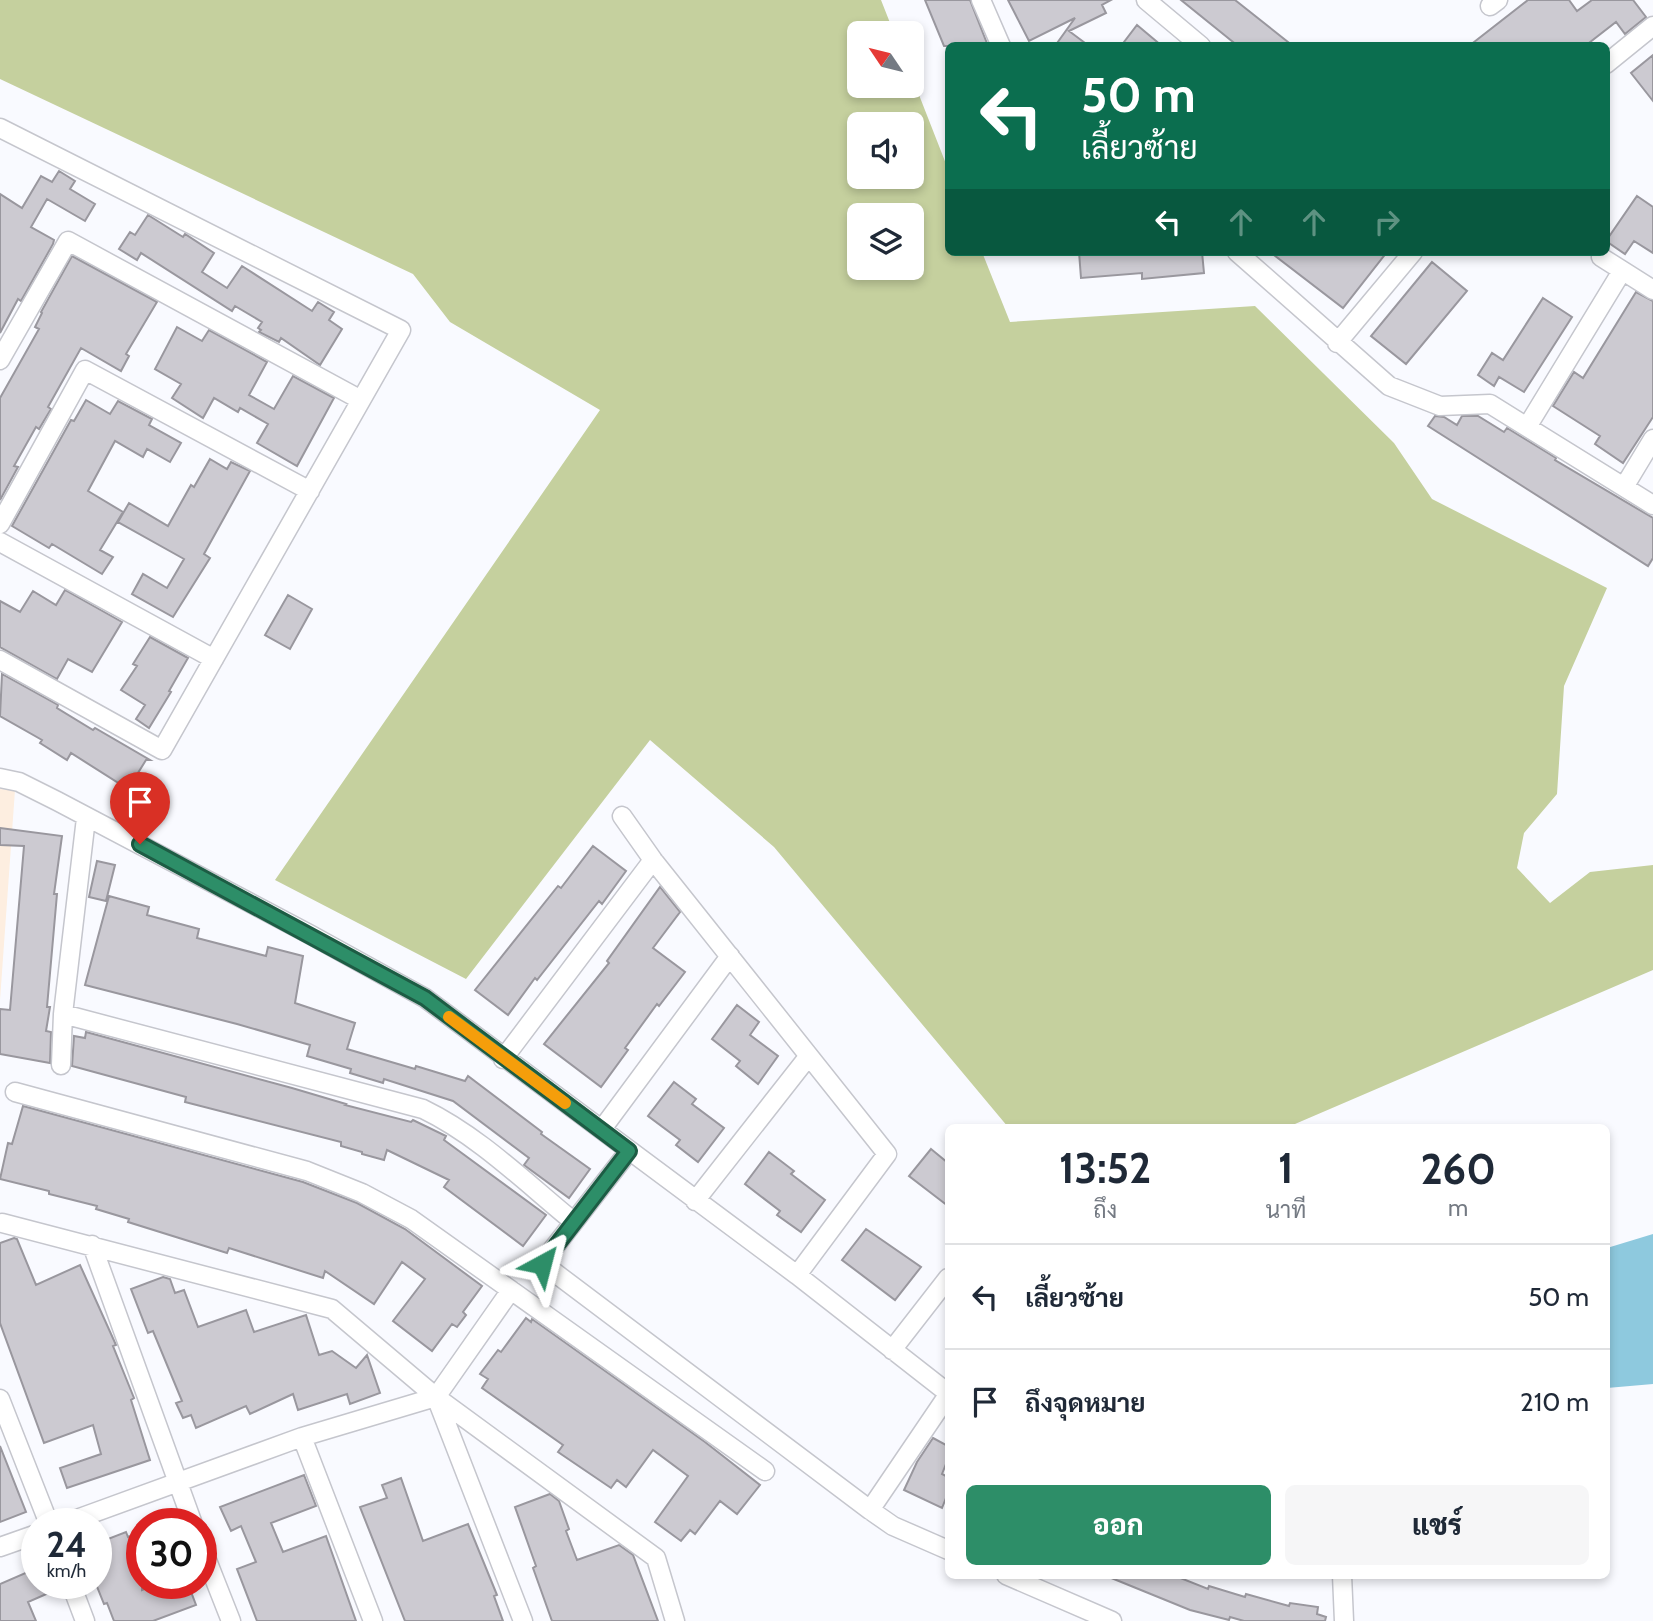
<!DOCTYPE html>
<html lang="th">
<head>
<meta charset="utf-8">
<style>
	body { margin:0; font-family:Cabin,Sarabun,sans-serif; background:#f6f6f7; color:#1f2937; height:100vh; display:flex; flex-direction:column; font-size:26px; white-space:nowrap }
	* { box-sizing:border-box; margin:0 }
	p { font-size:23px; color:#747a83 }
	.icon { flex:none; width:38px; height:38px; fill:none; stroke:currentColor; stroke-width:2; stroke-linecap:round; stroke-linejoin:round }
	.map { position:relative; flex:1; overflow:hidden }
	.side { position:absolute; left:945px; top:1124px; width:665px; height:455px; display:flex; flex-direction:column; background:#fff; border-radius:10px; box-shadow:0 4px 10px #0003 }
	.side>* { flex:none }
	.hud { position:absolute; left:945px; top:42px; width:665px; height:214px; border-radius:10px; box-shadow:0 4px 10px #0003; background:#0b6e4f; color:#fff; overflow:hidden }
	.needle { width:46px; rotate:305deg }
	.fabs { position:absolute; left:847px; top:21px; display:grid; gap:14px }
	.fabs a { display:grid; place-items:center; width:77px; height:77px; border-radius:10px; background:#fff; box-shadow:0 4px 10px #0003; font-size:35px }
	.speed { position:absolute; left:21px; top:1508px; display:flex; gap:14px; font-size:35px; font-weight:700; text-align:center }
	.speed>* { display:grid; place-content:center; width:91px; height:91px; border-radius:50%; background:#fff; box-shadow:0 4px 10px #0003; line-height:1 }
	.speed small { font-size:18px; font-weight:400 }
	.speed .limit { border:10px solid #d22; background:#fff; color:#111 }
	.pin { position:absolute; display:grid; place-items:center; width:60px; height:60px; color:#fff; margin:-72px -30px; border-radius:50% 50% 50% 0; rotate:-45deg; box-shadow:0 0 7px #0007 }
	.pin .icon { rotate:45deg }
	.me { position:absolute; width:77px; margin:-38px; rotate:38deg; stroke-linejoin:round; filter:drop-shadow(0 0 5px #0008) }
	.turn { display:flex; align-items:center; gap:24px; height:147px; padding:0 21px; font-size:32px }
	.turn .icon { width:91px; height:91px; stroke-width:2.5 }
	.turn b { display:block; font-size:49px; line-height:60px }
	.lanes { display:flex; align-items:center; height:66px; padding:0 21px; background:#0003; justify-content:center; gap:35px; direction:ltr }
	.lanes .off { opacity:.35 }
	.eta { display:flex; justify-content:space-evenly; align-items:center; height:119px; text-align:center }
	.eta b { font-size:42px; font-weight:800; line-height:49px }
	.cta { display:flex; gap:14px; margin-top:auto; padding:14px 21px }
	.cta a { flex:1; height:80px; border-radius:10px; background:#2d8e68; color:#fff; font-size:28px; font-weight:800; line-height:80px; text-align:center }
	.cta a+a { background:#f6f6f7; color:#1f2937 }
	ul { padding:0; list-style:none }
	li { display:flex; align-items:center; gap:21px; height:105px; padding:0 21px; border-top:2px solid #e0e1e3 }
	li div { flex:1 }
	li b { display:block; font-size:26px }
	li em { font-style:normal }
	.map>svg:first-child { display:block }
</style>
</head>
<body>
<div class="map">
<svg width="1653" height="1621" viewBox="0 0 1653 1621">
	<rect width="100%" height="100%" fill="#f9faff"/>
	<path fill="#fdeee0" d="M0,789l15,1 -15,210z"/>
	<path fill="#c5d09e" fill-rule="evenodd" d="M0,0h881l13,33h-35v53h53v-9l36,92v83h34l28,70 245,-16 139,137 38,56 175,89 -43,98 -7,108 -33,39 -7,35 33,35 40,-31 63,-7v105l-365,157h-280l-234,-280 -124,-107 -184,239 -191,-99 325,-470 -150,-88 -37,-48 -413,-195zM859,124h53v53h-53zM859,215h53v53h-53z"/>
	<path fill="#8ec9de" d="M1653,1234v150l-46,4v-140z"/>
	<path fill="#cccad1" stroke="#99979e" stroke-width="2" d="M925,0h45l18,46h-44z
		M1008,0h103l-9,5 4,8 -37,18 20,15h-34l20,-28 -46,23z
		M1181,0h54l58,46h-55z
		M1528,0h41l8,11 15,-11h41l13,17 -21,17 -9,-12 -31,24h-116z
		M1137,25l25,21h-41z
		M1653,55v46l-22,-28z
		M59,171l16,10 -5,8 25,15 -10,17 -38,-22 -16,28 23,13 -1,4 -32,57 -3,-2 -18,34v-139l22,14 19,-32 11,6z
		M1637,196l16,11v46l-19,-12 -9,13 -19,-13z
		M148,215l35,22 2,-3 29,19 -12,19 25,16 15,-22 70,45 6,-9 16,10 -5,8 13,9 -22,36 -39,-27 -2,4 -20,-10 2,-2 -3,-2 4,-6 -27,-16 -3,5 -91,-58 -4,7 -18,-11 11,-17 5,3z
		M1079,252h123l2,21 -62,6v-6l-61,5z
		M1270,252h117l-44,56z
		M72,256l85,46 -31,52 3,2 -8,15 -40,-23 -33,59 3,2 -12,20 -3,-2 -22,39 4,1 -18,33v-102l39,-69 -4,-2 7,-14 -1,-1z
		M1432,262l35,29 -61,73 -35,-28z
		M1636,292l17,9v116l-30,46 -28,-19 5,-8 -47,-30 21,-34 9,6z
		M1543,298l29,19 -48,75 -25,-15 -5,9 -16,-11 14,-22 11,7z
		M177,327l25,14 7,-11 58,32 -18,33 25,14 19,-33 41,22 -37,68 -40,-23 11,-19 -28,-16 -2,4 -24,-14 -11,20 -31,-20 9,-14 -26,-15z
		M86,400l24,14 8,-13 34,18 -3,6 32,18 -11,19 -23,-13 -4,8 -28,-16 -27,50 35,21 -23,38 13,7 -11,17 -50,-30 -3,4 -37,-22 59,-106 3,1z
		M1435,416l9,1 13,8 5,-9h16l26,16 3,-4 49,30 -1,2 98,58v40l-5,8 -220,-140z
		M210,459l17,10 4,-7 19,9 -46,83 6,4 -37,59 -41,-23 11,-20 24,14 17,-29 -66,-37 11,-19 39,23 23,-41 3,2z
		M65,590l57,32 -30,50 -24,-13 -11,20 -57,-32v-46l20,11 13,-21 23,14z
		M288,595l24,14 -22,40 -25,-14z
		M150,637l38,21 -19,33 2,1 -22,36 -13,-9 9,-14 -24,-15 16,-24 -4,-2z
		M2,674l56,31 -1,3 36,22 2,-2 55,32h-4l-18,29 -57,-36 -4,7 -27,-17 2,-3 -42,-24z
		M0,828l62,8 -8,58h3l-10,113h3l-4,24 5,1 -1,31 -50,-9v-45l10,1 14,-164 -24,-1z
		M593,846l33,25 -24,33 -3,-3 -62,79 -2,-2 -27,37 -33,-25 83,-104 3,2z
		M97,861l18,4 -9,36 -17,-4z
		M660,887l20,25 -27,36 32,24 -26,34 -2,-2 -32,44 3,2 -27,37 -57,-43 65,-81 -2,-2z
		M109,896l40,11 -2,8 52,14 -2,9 69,18 2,-9 35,9 -8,47 60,20 -8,26 68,20 1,-3 49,15 3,-5 74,56 -1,2 49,35 -21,29 -45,-33 5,-7 -76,-57 -69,-22 -1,4 -33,-10 1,-4 -44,-13 3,-11 -73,-21 -152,-39z
		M737,1005l22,17 -9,13 28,21 -20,28 -22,-18 4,-5 -28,-22z
		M86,1032l206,56 54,16 -1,1 66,17 2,-2 33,16 -2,4 102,75 -23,31 -79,-59 5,-7 -62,-30 -3,10 -22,-6v-2l-21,-6v-4l-156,-40 1,-5 -114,-31 2,-30 11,2z
		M674,1082l22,17 -4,5 32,24 -26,34 -22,-17 4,-5 -32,-24z
		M23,1106l280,76 54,21 48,26 77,57 -19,26 3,3 -9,12 -5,-3 -20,27 -39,-30 32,-42 -23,-17 -28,42 -49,-33 -2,7 -94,-30 -2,5 -99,-31 1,-3 -33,-10 1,-3 -48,-12v-3l-49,-12 8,-36 4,1z
		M931,1149l17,14v43l-39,-30z
		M769,1152l25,19 -3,3 34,26 -24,32 -24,-17 3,-4 -35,-27z
		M866,1229l55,38 -26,33 -53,-40z
		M14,1238l3,1 19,46 44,-20 36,80 -3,1 21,52 -3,2 19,60 -83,28 -7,-20 41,-14 -8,-29 -49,18 -44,-120v-80z
		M163,1277l7,2 5,14 9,-3 14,37 48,-17 8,22 52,-17 13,40 13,-4 24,17 11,-13 13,38 -30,11 -3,-10 -49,16 -5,-16 -43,20 -4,-8 -50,22 -5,-13 -8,3 -7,-15 6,-2 -29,-70 -5,2 -17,-44z
		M526,1318l5,4 1,-3 173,123 55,43 -23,29 -17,-13 -25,33 -5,-4 -9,11 -26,-19 33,-46 -35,-26 -27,37 -9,-7 -6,8 -53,-36 5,-7 -81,-57 6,-9 -8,-5 18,-24 3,2z
		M933,1438l15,8v13l-6,15 6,3v16l-6,15 -38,-18 13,-28z
		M0,1446l26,66 -26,10z
		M304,1475l12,31 -45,17 12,29 43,-16 30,85h-99l-20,-52 19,-7 -15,-36 -10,5 -11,-24z
		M401,1478l22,63 45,-17 29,71 -3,1 9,25h-98l-45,-114 27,-9 -5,-13z
		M550,1494l9,7 10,28 -3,2 11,29 42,-15 14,10 25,66h-106l-19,-53 3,-2 -21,-59z
		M126,1532l2,5 14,-5v58l16,-6h30l8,21 -43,16h-39l-7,-18 -3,1 -8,-20v-33l6,-3 -2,-6z
		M37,1568v16h23v4l-32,14 8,19h-36v-37z
		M1104,1575h69l35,14 1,-3 36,11 1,-3 43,12 1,-3 28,4 -1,7 9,3 -1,4h-81l-14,-4 -1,3 -39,-10z"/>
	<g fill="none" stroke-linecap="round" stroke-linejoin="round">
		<g stroke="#c5c6cd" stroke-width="21">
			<path id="minor" d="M981,0l20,46
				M1146,0l55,46
				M1490,6l8,-6
				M1606,64l47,-38
				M0,128l401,202 -239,420 -162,-90
				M1237,252l152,134 51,20 50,-2 163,101
				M1601,257l52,33
				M1337,343l76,-91
				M0,360l68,-119 293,159
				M1527,427l95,-156
				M1624,487l29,-48
				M0,524l85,-154 225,121
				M0,542l214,117
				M0,778l19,4 38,19 254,134 114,63 372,277 151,118
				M622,816l31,44 234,294 -90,121
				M63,1014l360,95c56,27 103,74 151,113
				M503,1059l150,-199
				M61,1065l2,-51 23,-196
				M15,1092l292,79 55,22 49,26 354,252
				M602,1129l128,-173
				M629,1151l-87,112 328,247 23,16 55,24
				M695,1201l113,-144
				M2,1223l330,86 104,88 220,161 19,63
				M92,1245l101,279
				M892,1350l56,-72
				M436,1397l87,224
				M0,1399l49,125
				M302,1437l71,184
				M870,1510l78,-115
				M63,1524l239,-87 134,-40 75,-107
				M201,1545l30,76
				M0,1547l37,-13
				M1006,1575l106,46
				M1342,1575l2,46
				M71,1584l14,37"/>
		</g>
		<use href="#minor" stroke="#fff" stroke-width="18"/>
	</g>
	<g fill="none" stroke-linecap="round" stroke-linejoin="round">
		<g stroke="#1d5c44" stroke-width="18">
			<path id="route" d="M140,844l285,154 204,153 -87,113"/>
		</g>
		<use href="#route" stroke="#2d8e68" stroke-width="12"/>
		<path stroke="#f59e0b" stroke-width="12" d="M449,1017l116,86"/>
	</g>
</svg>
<div class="fabs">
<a><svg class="needle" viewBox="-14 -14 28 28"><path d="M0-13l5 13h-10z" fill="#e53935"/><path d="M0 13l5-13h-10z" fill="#747a83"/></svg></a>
<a><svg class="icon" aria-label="sound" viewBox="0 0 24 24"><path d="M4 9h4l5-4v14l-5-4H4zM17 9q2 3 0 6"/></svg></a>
<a><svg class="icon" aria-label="layers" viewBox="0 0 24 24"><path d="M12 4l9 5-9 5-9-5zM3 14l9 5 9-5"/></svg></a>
</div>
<div class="speed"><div>24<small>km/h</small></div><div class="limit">30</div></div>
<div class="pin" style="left:140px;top:844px;background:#d93025"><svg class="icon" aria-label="arrive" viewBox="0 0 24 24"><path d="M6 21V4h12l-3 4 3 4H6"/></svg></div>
<svg class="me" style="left:542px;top:1264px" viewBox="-20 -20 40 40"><path d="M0-17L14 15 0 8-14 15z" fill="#2d8e68" stroke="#fff" stroke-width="4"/></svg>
<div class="hud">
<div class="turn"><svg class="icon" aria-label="left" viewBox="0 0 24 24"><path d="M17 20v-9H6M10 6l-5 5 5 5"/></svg><div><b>50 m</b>เลี้ยวซ้าย</div></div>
<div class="lanes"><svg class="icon" aria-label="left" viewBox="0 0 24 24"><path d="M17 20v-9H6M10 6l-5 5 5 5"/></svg><svg class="icon off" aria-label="ahead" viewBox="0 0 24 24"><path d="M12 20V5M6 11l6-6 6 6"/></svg><svg class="icon off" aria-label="ahead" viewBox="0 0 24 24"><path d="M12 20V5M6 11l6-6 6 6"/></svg><svg class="icon off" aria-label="right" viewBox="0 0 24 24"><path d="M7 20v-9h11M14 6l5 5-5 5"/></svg></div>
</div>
<section class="side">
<div class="eta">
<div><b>13:52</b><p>ถึง</p></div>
<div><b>1</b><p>นาที</p></div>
<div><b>260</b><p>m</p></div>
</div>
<ul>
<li><svg class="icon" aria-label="left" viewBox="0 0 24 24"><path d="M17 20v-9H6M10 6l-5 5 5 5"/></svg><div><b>เลี้ยวซ้าย</b></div><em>50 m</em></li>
<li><svg class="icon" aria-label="arrive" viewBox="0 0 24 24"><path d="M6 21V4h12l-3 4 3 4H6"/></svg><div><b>ถึงจุดหมาย</b></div><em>210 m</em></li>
</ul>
<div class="cta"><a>ออก</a><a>แชร์</a></div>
</section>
</div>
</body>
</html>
